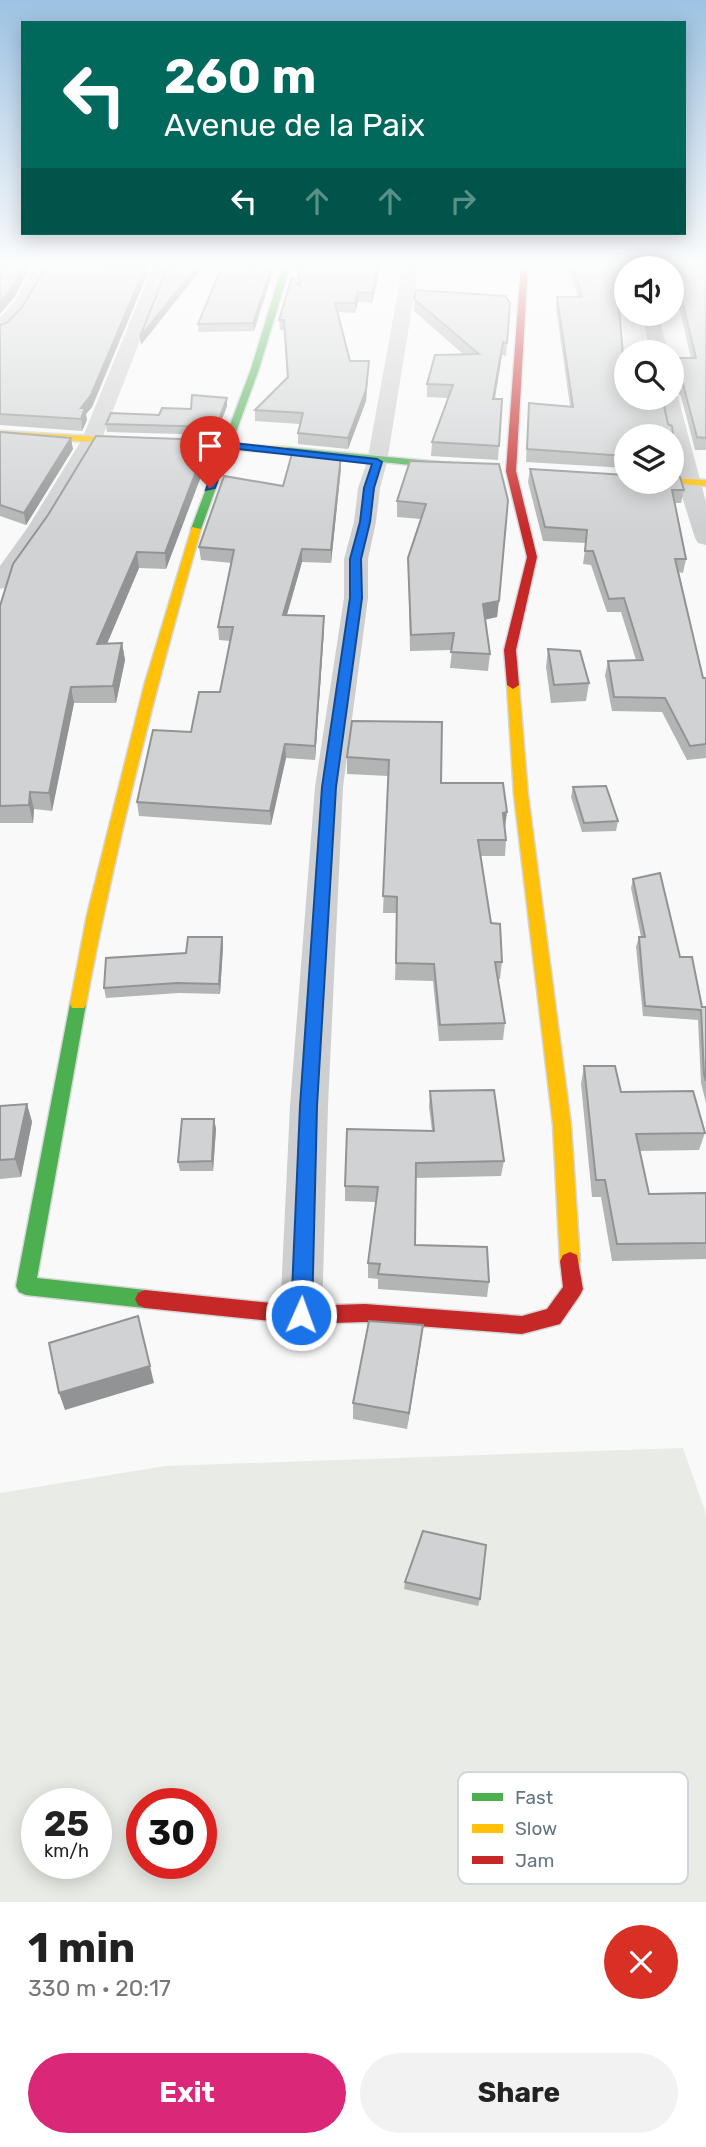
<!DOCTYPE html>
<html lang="en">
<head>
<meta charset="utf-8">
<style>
	body { margin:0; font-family:Rubik,sans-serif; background:#f2f2f2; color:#222; height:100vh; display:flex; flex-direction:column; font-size:26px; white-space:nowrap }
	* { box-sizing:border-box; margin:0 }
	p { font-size:23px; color:#767676 }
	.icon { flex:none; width:38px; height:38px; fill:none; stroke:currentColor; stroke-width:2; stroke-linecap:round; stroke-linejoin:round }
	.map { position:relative; height:1902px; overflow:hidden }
	.side { display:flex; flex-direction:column; background:#fff; flex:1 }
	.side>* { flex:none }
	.top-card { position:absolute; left:21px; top:21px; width:665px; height:214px; border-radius:0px; box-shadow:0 4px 18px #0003; background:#00695c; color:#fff; overflow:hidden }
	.fabs { position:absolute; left:614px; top:256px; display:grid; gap:14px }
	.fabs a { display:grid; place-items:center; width:70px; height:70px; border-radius:50%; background:#fff; box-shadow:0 4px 18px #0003; font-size:35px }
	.speed { position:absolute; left:21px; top:1788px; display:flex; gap:14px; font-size:35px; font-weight:700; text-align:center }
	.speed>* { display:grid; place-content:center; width:91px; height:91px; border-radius:50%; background:#fff; box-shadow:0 4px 18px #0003; line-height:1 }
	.speed small { font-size:18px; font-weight:400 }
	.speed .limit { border:10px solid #d22; background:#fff; color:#111 }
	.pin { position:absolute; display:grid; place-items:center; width:60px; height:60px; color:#fff; margin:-72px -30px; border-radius:50% 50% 50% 0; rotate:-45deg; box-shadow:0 0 7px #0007 }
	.pin .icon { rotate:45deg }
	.me { position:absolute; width:77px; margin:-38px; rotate:2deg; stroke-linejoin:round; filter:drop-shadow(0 0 5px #0008) }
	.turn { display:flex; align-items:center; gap:24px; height:147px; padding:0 28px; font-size:32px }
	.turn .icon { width:91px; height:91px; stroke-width:2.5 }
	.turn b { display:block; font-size:49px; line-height:60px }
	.lanes { display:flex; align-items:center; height:66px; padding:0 28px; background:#0003; justify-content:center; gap:35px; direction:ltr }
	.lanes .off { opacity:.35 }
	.round { display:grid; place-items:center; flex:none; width:74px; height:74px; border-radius:37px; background:#f2f2f2 }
	.head { display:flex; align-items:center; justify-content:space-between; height:119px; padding:0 28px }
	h1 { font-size:42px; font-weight:700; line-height:52px }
	.primary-button { display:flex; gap:14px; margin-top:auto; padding:14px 28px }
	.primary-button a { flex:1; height:80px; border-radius:42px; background:#db2777; color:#fff; font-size:28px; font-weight:700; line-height:80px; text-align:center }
	.primary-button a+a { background:#f2f2f2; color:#222 }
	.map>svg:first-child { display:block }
</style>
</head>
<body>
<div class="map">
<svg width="706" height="1902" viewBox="0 0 706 1902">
	<rect width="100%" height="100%" fill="#f9f9f9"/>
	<path fill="#e8ebe6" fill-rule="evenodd" d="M683,1448l23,66v388h-706v-409l165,-27zM37,1804h59v60h-59zM142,1804h59v60h-59z"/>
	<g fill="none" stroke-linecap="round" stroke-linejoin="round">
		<g stroke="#d5d6d7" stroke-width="3">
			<path id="fast" d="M283,264h8l-32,105 -58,160 -9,2 -1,-2 60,-160z
				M286,447l174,17 5,3 -5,3 -177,-18v-4z
				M78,998l6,2 2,4 -49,274 108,12 7,3 3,6 -3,6 -7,3 -119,-13 -7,-3 -3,-6 54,-282 2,-4z"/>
		</g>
		<g stroke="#d5d6d7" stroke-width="3">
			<path id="slow" d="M0,431l286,16 5,3 -5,3 -286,-16z
				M672,478l34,2v6l-38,-3 -1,-2h5z
				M192,527l9,2c-45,157 -85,314 -115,475l-2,4h-12l-2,-4 17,-89 57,-229z
				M513,681l6,4 9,110 43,330 9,136 -3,6 -7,3 -7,-3 -3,-6 -7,-136 -39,-330 -7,-110z"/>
		</g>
		<g stroke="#d5d6d7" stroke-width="3">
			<path id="jam" d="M521,264l7,1 -12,206 21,86 -21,93 3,35 -6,4 -6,-4 -3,-35 23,-93 -21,-86z
				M570,1252l7,3 6,34 -3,6 -20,29 -38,10 -157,-12 -64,2 -156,-16 -7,-3 -3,-6 3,-6 7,-3 156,16 64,-2 157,12 25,-7 16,-22 -3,-26 3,-6z"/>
		</g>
		<path fill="#cecfd0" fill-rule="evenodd" d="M35,264h16c-10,19 -30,65 -51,70v-16l16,-18z
			M154,264l15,2 -68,175 -52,88 -41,58 -8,2v-23l28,-39 53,-86z
			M403,264h16l-32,198 -7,26 -4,34 -8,37v39l-25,189 -15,319 -6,209 -6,14 -15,5 -15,-5 -6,-14 10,-209 25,-319 29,-189v-39l10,-37 4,-34 9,-26z
			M642,313h16l10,39h-18z
			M672,392l6,5 28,105v43l-8,-2 -3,-5c-10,-33 -23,-67 -23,-102h-4l-8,-39h12z"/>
		<use href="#fast" fill="#4caf50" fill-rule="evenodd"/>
		<use href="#slow" fill="#ffc107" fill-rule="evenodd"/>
		<use href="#jam" fill="#c62828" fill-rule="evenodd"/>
	</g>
	<path fill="#b3b5b5" d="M108,264l1,3 37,-2 1,10 -55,132 -6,7 1,6 -5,11 -82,-6v-100l8,-3z
		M297,264h84l-9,39 -14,-1 -3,11 -17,-1 12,49h19l-3,40 -18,48 -50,-5v-11l2,-9 -45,-3v-11l32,-32 -3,-48h-4l-1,-10 20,-35z
		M569,264h67l70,5v181h-11l-14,-54 -7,-6h-2v-32h19l-12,-51h-7v-39h-46v40h-7l4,47 50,116 -47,-35v34v-2l-100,-6 3,-59 41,3 -14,-98 1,-11h21l-9,-27z
		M273,271l-19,60 -56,1v-8z
		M414,299l96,4 -4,53 -4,-1 -7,44h7l-4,61 -67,-4 1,-14 16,-44 -21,-1v-13l36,-30 -49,-43z
		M227,398v8l-11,29 -109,-3 -1,-8 53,-9 32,-6z
		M0,432l73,17 -47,76 -26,-9z
		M208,440l1,15 -43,114 -27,-1 -32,76 15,-1 3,17 -9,43h-42l-22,108 -18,-2 -1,14h-33v-217z
		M341,455v13l-10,95 -29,-1 -15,53 37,1v13l-9,131 -29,-2 -15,67 -132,-9 -2,-14 83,-110 10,-51 -11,-1 -1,-13 14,-64 -31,-3 -2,-13 84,-61z
		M530,469l154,21 -3,13h-6l11,56 -3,14 -4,-1 24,106h3v80l-19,2 -25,-48 -50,-1 -7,-36 3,-14 28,-1 -15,-48h-14l-16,-47 -8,-1 3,-21 -43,-2 -15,-59z
		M508,500l-11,117 -12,3 5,34 -2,17 -38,-3 2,-18 -42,1 -2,-93 13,-39 -24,-2v-16z
		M548,649l41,34 -3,18 -35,2 -5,-36z
		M352,721l153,107 1,12 -1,16h-24l10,67 11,39 -2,17h-2l7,44 -2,17 -64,1 -6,-60 -38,-1 2,-67h-14l5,-137 -41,-2v-17z
		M573,787l45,34 -2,10 -34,1 -11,-35z
		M633,879l47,78 22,50h4v96l-5,-20 -3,-63 -55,-4 -7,-69 3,-10h2l-10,-49z
		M222,937l1,10 -3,47 -41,-1 -73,5 -2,-10z
		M584,1066l37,26 84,41 -6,17 -59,1 9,43 57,-1v66l-94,2 -11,-64h-9l-11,-113z
		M430,1091l74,70 -3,15 -85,2 -1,67 74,37 -2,15 -109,-8v-10l-10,-1v-15l8,-61 -31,-1v-15l87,-55 -3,-24z
		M27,1104l5,18 -11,55 -21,2v-73z
		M214,1119l2,10 -3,42h-33l-2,-9z
		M421,1342l-14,87 -54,-10v-16z
		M405,1582l75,17 -2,7 -74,-17z"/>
	<path fill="#929394" d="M25,264h7l-18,34 -14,16v-12z
		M199,264v8l-58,73 -1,-8z
		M273,264v7l-19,60 -1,-8z
		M379,264h2l-9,39v-10z
		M146,265l1,10 -55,132 -6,7 1,6 -5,11 -1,-23z
		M358,292v10l-3,11v-10z
		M503,342l-1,13 -10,57 1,-13z
		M369,361l-3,40 -18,48v-11z
		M227,398v8l-11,29v-8z
		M71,438l2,11 -47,76 -2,-12z
		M208,440l1,15 -43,114 -1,-16z
		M341,455v13l-10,95v-13z
		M672,459h4l-3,12 -1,1z
		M302,549v13l-19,66v-13z
		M137,552l2,16 -39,92 -3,-16z
		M499,601l-2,16 -15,3 1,-16z
		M324,616v13l-9,131v-14z
		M122,643l3,17 -9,43 -3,-17z
		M71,687l3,16 -22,108 -3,-18z
		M285,744l1,14 -15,67 -1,-14z
		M30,792l4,17 -1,14 -4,-18z
		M507,812l-2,16 -2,-15z
		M222,937l1,10 -3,47 -1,-10z
		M27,1104l5,18 -11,55 -6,-18z
		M214,1119l2,10 -3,42 -1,-10z
		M423,1325l-2,17 -14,87 2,-16z
		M150,1366l4,17 -89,27 -6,-17z"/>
	<path fill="#d0d2d3" stroke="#929394" stroke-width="2" d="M0,264h25l-13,24 -12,14z
		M47,264h61l-1,3 39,-2 -55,130 -10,13h4l-4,11 -81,-5v-89l8,-3 15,-16z
		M199,264l-59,73 28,-71z
		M223,264h50l-20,59 -55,1z
		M298,264h81l-7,29 -14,-1 -3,11h-20l15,58h19l-3,29 -18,48 -50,-5 5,-20 -48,-3 33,-33 -4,-57h-5l13,-43 8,9z
		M572,264h64l70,5v169l-9,-1 -14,-53 -7,-6 -4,1v-21h24l-15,-62h-9v-28h-46v29h-8l5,58 3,1v41h36l6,27 4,2 4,33h-4v4v-27h-46v20l-99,-7 2,-46 44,4 -16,-110h25z
		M416,290l89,6 5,7 -3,40 -4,-1 -10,57h9l-3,47 -67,-4 21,-57 -26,-1 8,-29 44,-1 -65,-55z
		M192,395l35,3 -11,29 -110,-3 5,-11 48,2 3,-7 29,1z
		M0,432l71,6 -47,75 -24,-8z
		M96,436l112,4 -43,113 -28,-1 -40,92 25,-1 -9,43 -42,1 -22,106 -19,-1 -1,13 -29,1v-200l13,-42 35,-49z
		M293,450l48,5 -10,95 -29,-1 -19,66 41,1 -9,130 -30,-2 -15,67 -133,-9 16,-72 38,2 8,-40h21l13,-65h-15l16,-77 -35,-3 25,-71 59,10z
		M410,461l89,3 9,36 -9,101 -16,3 7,50 -39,-2 3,-19 -43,2 -3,-77 18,-54 -29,-3z
		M530,469l96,6v6h46v-4h8l4,13h-12l14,69h-11l28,119h3v66l-16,2 -25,-48 -51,-1 -6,-36 35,-1 -19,-62 -15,1 -16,-48h-8l2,-21 -42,-3z
		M548,649l32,2 9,32 -35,2z
		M352,721l90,1 -1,61h62l4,29 -4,1 3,27h-28l13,83 9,1 2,38h-7l10,61 -65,2 -6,-61 -38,-1 1,-66 -14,-1 6,-136 -42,-3z
		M606,786l12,35 -34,2 -11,-36z
		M660,873l20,84h12l10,50h4v74l-2,-7 -3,-64 -56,-4 -6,-69h6l-12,-58z
		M188,937h34l-3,47 -42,-1 -73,5 2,-30 80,-5z
		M584,1066h31l6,26 72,-1 12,42 -69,1 13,60 57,-1v50l-89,1 -12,-64h-9z
		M494,1090l10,71 -88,2 -1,82 72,2 2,35 -111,-8 2,-10 -12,-1 10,-76 -33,-1 2,-57 87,2 -4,-40z
		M27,1104l-12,55 -15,1v-54z
		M182,1119h32l-2,42 -34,1z
		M138,1316l12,50 -91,27 -10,-50z
		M369,1321l54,4 -14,88 -56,-10z
		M423,1531l63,14 -6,54 -75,-17z"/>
	<linearGradient id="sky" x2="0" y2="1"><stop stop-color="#9dc2e2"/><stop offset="0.5" stop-color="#fcfcfc"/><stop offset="1" stop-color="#fcfcfc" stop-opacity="0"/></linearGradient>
	<rect width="706" height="531" fill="url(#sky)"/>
	<path fill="#1a73e8" stroke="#114b97" stroke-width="2" d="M225,442l152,17 5,3 -8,26 -4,34 -9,37 1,39 -26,189 -19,319 -5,209 -3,7 -8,3 -7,-3 -3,-7 9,-209 22,-319 28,-189v-39l10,-37 4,-34 8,-24 -143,-16 -14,40 -9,2 14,-45z"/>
	<rect x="458" y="1772" width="230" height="112" rx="10" fill="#fff" stroke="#d1d6da" stroke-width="2"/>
	<rect x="472" y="1793" width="31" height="8" fill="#4caf50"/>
	<rect x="472" y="1824" width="31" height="9" fill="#ffc107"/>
	<rect x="472" y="1856" width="31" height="8" fill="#c62828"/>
	<g font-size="19" fill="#657683">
		<text x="515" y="1804">Fast</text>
		<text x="515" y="1835">Slow</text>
		<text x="515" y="1867">Jam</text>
	</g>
</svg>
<div class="fabs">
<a><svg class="icon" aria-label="sound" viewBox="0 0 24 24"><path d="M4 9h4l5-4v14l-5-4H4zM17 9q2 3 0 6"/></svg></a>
<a><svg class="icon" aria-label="search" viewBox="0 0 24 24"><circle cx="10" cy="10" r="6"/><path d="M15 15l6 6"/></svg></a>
<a><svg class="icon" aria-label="layers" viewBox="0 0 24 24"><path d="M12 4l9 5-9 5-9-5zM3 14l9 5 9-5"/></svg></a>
</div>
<div class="speed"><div>25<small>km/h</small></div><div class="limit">30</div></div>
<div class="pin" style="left:210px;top:488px;background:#d93025"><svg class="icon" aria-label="arrive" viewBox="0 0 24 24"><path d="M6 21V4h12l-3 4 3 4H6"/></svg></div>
<svg class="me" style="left:301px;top:1315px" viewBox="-20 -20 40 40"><circle r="17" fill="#1a73e8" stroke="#fff" stroke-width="3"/><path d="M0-11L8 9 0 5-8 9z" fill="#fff"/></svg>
<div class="top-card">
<div class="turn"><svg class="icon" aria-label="left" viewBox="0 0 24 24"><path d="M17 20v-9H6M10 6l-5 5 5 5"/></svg><div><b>260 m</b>Avenue de la Paix</div></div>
<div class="lanes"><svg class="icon" aria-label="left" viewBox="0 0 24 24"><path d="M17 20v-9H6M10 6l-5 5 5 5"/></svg><svg class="icon off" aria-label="ahead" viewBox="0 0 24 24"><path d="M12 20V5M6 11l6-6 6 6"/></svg><svg class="icon off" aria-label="ahead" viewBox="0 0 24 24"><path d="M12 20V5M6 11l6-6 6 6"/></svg><svg class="icon off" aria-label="right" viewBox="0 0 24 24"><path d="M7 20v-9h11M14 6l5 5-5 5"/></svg></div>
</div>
</div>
<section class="side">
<div class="head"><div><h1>1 min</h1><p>330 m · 20:17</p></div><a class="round" style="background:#d93025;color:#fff"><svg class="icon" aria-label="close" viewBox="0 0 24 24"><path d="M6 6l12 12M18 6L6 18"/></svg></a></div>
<div class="primary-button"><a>Exit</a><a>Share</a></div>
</section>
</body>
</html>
